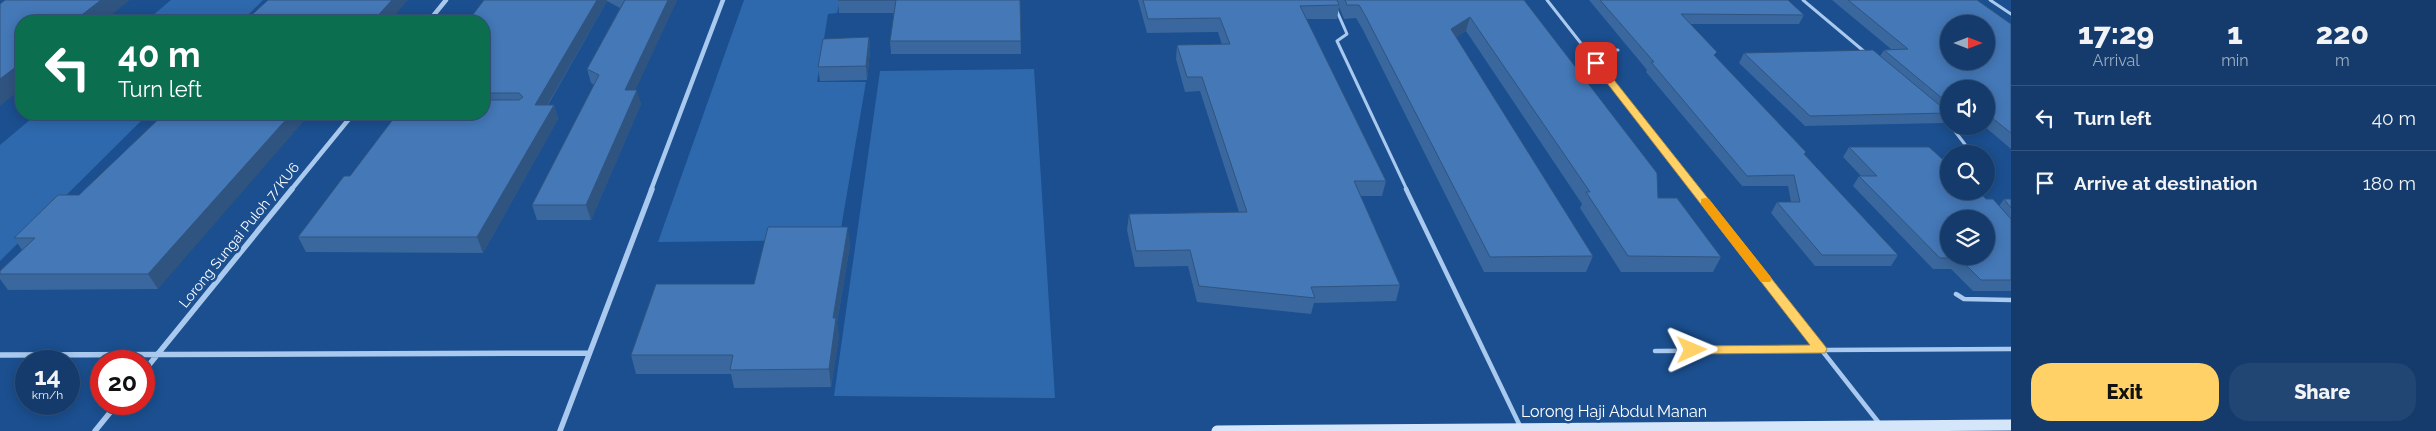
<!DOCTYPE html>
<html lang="en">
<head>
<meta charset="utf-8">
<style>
	body { margin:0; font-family:Raleway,sans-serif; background:#214673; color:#f1f3f6; height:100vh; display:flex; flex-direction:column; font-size:19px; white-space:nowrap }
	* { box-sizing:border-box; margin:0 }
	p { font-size:16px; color:#9dadc1 }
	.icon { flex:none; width:28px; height:28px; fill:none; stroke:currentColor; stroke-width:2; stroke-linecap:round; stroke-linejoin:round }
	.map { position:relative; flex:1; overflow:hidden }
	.side { display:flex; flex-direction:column; background:#143b6b; width:425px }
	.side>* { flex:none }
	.top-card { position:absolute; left:15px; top:15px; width:475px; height:105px; border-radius:20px; box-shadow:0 2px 12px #0003,0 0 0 1px #33557e; background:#0b6e4f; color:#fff; overflow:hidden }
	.needle { width:32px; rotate:90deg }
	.tools { position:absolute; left:1940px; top:15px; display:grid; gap:10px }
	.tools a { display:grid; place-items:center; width:55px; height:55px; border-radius:50%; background:#143b6b; box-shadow:0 2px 12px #0003,0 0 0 1px #33557e; font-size:25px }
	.speed { position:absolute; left:15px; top:350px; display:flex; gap:10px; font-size:25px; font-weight:700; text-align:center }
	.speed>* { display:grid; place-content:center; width:65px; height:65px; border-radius:50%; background:#143b6b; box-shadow:0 2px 12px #0003,0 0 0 1px #33557e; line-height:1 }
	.speed small { font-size:12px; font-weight:400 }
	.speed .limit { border:8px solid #d22; background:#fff; color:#111 }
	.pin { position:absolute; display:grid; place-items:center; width:42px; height:42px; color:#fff; margin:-21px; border-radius:10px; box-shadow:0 2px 8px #0006 }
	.me { position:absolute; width:55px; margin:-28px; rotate:89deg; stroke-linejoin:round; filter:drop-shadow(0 0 4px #0008) }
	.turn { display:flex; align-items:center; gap:18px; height:105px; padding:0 20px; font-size:22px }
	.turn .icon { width:65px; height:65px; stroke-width:2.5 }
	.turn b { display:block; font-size:35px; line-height:42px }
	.eta { display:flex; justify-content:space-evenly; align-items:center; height:85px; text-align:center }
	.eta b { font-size:30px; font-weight:800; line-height:35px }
	.cta { display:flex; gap:10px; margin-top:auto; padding:10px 20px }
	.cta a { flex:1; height:58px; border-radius:20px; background:#ffd166; color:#111; font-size:20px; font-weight:800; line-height:58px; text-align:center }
	.cta a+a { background:#214673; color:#f1f3f6 }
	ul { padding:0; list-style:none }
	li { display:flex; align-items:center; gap:15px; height:65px; padding:0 20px; border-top:1px solid #33557e }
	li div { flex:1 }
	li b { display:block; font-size:19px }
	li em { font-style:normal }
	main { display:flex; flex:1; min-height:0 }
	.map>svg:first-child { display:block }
</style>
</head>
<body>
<main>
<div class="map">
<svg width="2011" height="431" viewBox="0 0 2011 431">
	<rect width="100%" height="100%" fill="#1b4f8f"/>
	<path fill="#2e69ad" d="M171,0h92l-21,21h-96z
		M744,0h96l-3,13 -9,1 -11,68h49l-27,158 -181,2z
		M1034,69l21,329 -221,-2 46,-325z
		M37,114h111l-148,147v-116z"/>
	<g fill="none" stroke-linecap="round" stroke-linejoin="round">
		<path stroke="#a9c9ee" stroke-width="3" d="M1332,0l15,34 -10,7 70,149
			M1547,0l149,190
			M1803,0l63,53
			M1990,0l21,14
			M1604,50h14
			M1943,117l6,7
			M1951,126l19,25 -1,3"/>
		<path stroke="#a9c9ee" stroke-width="4.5" d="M1406,189l114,237
			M1695,189l184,234
			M1956,294l8,5 47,1
			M1655,351l356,-2"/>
		<path stroke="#a9c9ee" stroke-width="4.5" d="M429,21l17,-21
			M291,190l62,-76
			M651,190l72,-190"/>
		<path stroke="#a9c9ee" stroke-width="5.5" d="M0,355l589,-2
			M144,371l148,-182
			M95,431l22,-27
			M560,431l92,-242"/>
		<path stroke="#d6e6fa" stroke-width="11" d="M1217,431l794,-6"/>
	</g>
	<path fill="#3a679d" d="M484,0h193l-42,90 6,14 -50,116h-54l-5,-15 62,-120 -3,-2 -4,-14 33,-61 -13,-7 -59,104h6l4,14 -75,134 -177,-1 -8,-15 52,-61 134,-62z
		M838,0h182l1,54h-130l-1,-13 4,-28h-55z
		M1138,0h386l134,198 63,59 -8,15h-92l-41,-64 2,-4 -116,-173 -10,6 137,219 -7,16h-102l-121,-242 -7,-12 -12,1 -5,-12 -2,12h-31l80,162 -4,15h-22l40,89 -4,16 -82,2 -3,11 -114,-12 -9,-36 -53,1 -8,-37 2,-16 110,-2 -39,-121 -15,1 -9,-33 1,-14h45l-4,-13 -71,1z
		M1589,0h199l16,15 -5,9h-109l25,32 90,99 93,100 -7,11h-76l-44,-53 6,-11h14l-3,-16h-46l-96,-114 1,-2z
		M1832,0h145l34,24v125l-27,-23h2v-37h-37v31l-3,-2 -3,5 -138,3 -66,-63 5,-10 136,3 4,-6 7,-1z
		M869,37l1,14 -3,29 -47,1 -2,-14z
		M164,114l-6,175 -150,1 -8,-11v-8l22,-21 -8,-12 65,-43z
		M1849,147l137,52 13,7 5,-7h7v92h-38l-22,-22h-18l-80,-83 6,-10h2l-18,-19z
		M850,245l-13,78 2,13 -8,51 -97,1 -3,-14h-95l-5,-19 123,-71z"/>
	<path fill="#305480" d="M101,0h29l-26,21h-30z
		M392,0h16l-18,21h-17z
		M597,0h10v1l-68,118 -4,-14z
		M668,0h9l-48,104 -4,-14z
		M1470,17l-4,14 -19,12 4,-14z
		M869,37l1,14 -3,29 -1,-14z
		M21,63v26l-21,17v-27z
		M637,90l4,14 -50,116 -5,-15z
		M554,105l4,14 -75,134 -6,-16z
		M291,114h19l-152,175 -10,-15z
		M848,227l2,18 -13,78 2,13 -8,51 -2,-18 4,-51z"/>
	<path fill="#4478b7" stroke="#305480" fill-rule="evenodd" d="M5,0h96l-27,21h-53v42l-21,16v-75z
		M268,0h124l-19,21h-128z
		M484,0h113l-62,105h19l-77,132h-179l46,-61h6l47,-62h87v-14h35l4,-3 -4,-4h-35v-72h-16z
		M625,0h43l-43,90h12l-51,115h-54l67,-130 -12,-6z
		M838,0h182l1,41h-131l6,-41z
		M1143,0h194l2,5 -39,1 86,175h-32l46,104 -89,2 4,11 -116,-12 -9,-36 -54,1 -7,-37 118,-2 -45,-135h-15l-10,-32 53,-1 -10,-26 -72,1z
		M1345,0h179l133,173 1,25h19l44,59 -93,-1 -42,-64h4l-120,-175 -19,12 142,227 -103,1 -124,-240 -7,-12h-12z
		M1600,0h188l16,15 -123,-1 36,38 -3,3 92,97 -2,2 94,101h-76l-45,-53h23l-6,-27 -47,1 -96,-114h3z
		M1848,0h129l34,24v109l-25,-20v-24h-37v15l-65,-54 24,-1zM1949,24h37v37h-37z
		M869,37l-3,29 -48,1 5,-28z
		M1873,50l76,63 -139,3 -66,-63z
		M164,114h127l-143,160h-148v-3l35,-33h-21l44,-43h21z
		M1849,147h80l20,18v26h29l8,8h7l18,20v61h-30l-22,-22h-19l-81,-82h18zM1949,219h37v37h-37z
		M2004,199h7v9z
		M768,227h80l-15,91h3l-7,51 -99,1 3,-15h-102l25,-71h98z"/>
	<path fill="#ffd166" stroke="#a68842" d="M1593,61h6l226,285 2,3 -2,4 -137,1 -2,-4 2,-3 4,-1 118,-1 -217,-280z"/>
	<path fill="#f59e0b" d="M1705,198l4,1 61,77 2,3 -2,3h-9l-60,-78v-5z"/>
	<g text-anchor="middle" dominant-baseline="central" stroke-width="5" stroke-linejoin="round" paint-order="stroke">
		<g font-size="14" fill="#fff" stroke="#1b4f8f">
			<text transform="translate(239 235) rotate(-51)">Lorong Sungai Puloh 7/KU6</text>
		</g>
		<g font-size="16" fill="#fff" stroke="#1b4f8f">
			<text x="1614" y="411">Lorong Haji Abdul Manan</text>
		</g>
	</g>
</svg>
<div class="tools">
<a><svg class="needle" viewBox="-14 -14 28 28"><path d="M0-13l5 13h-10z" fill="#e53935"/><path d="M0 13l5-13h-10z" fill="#9dadc1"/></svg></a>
<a><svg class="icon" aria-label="sound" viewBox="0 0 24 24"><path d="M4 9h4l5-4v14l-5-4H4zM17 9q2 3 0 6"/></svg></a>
<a><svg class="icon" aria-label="search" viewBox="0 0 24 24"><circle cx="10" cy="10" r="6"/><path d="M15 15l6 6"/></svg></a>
<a><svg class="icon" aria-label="layers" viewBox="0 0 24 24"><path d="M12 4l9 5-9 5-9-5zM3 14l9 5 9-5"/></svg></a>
</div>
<div class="speed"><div>14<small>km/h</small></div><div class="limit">20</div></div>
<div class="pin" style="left:1596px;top:63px;background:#d93025"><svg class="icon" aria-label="arrive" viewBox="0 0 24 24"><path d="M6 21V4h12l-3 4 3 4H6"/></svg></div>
<svg class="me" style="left:1692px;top:350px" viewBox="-20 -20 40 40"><path d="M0-17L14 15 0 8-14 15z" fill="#ffd166" stroke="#fff" stroke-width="4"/></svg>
<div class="top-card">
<div class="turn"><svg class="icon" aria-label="left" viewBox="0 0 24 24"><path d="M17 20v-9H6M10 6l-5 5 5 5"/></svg><div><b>40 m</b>Turn left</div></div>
</div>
</div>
<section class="side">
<div class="eta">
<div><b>17:29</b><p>Arrival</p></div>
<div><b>1</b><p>min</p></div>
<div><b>220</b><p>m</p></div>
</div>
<ul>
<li><svg class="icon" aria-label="left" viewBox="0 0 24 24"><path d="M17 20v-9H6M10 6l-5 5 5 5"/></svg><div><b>Turn left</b></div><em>40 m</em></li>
<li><svg class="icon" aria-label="arrive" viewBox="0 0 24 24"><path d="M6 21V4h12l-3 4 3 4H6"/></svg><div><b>Arrive at destination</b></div><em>180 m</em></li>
</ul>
<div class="cta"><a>Exit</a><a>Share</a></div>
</section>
</main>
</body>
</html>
